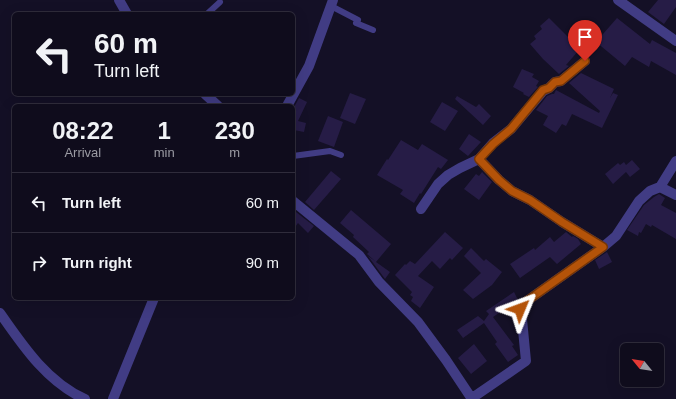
<!DOCTYPE html>
<html lang="en">
<head>
<meta charset="utf-8">
<style>
	body { margin:0; font-family:Helvetica,sans-serif; background:#181525; color:#f1f3f6; height:100vh; display:flex; flex-direction:column; font-size:15px; white-space:nowrap }
	* { box-sizing:border-box; margin:0 }
	p { font-size:13px; color:#9b9ba3 }
	.icon { flex:none; width:22px; height:22px; fill:none; stroke:currentColor; stroke-width:2; stroke-linecap:round; stroke-linejoin:round }
	.map { position:relative; flex:1; overflow:hidden }
	.drawer { position:absolute; left:12px; top:104px; width:283px; height:196px; display:flex; flex-direction:column; background:#0f0c1c; border-radius:6px; box-shadow:0 4px 16px #0002,0 0 0 1px #2f2c3b }
	.drawer>* { flex:none }
	.guide { position:absolute; left:12px; top:12px; width:283px; height:84px; border-radius:6px; box-shadow:0 4px 16px #0002,0 0 0 1px #2f2c3b; background:#0f0c1c; color:#f1f3f6; overflow:hidden }
	.needle { width:26px; rotate:300deg }
	.buttons { position:absolute; left:620px; top:343px; display:grid; gap:8px }
	.buttons a { display:grid; place-items:center; width:44px; height:44px; border-radius:6px; background:#0f0c1c; box-shadow:0 4px 16px #0002,0 0 0 1px #2f2c3b; font-size:20px }
	.pin { position:absolute; display:grid; place-items:center; width:34px; height:34px; color:#fff; margin:-41px -17px; border-radius:50% 50% 50% 0; rotate:-45deg; box-shadow:0 0 4px #0007 }
	.pin .icon { rotate:45deg }
	.me { position:absolute; width:44px; margin:-22px; rotate:46deg; stroke-linejoin:round; filter:drop-shadow(0 0 3px #0008) }
	.turn { display:flex; align-items:center; gap:14px; height:84px; padding:0 16px; font-size:18px }
	.turn .icon { width:52px; height:52px; stroke-width:2.5 }
	.turn b { display:block; font-size:28px; line-height:34px }
	.eta { display:flex; justify-content:space-evenly; align-items:center; height:68px; text-align:center }
	.eta b { font-size:24px; font-weight:800; line-height:28px }
	ul { padding:0; list-style:none }
	li { display:flex; align-items:center; gap:12px; height:60px; padding:0 16px; border-top:1px solid #2f2c3b }
	li div { flex:1 }
	li b { display:block; font-size:15px }
	li em { font-style:normal }
	.map>svg:first-child { display:block }
</style>
</head>
<body>
<div class="map">
<svg width="676" height="399" viewBox="0 0 676 399">
	<rect width="100%" height="100%" fill="#141026"/>
	<path fill="#261c46" d="M658,0h18v7l-12,17 -16,-12z
		M549,18l19,19 5,-7 15,12 -7,9 -2,-1 -13,15 3,1 -10,8 -16,-15 -13,-15 6,-5 -2,-3 8,-7 -2,-3z
		M617,18l33,26 2,-4 24,13v22l-25,-14 -2,6 -17,-10 -7,9 -29,-24z
		M522,69l12,5 -2,3 7,4 -3,5 2,1 -9,10 -6,-3 1,-1 -11,-6z
		M581,73l33,16 -4,9 3,-5 5,2 -16,33 -30,-14 -6,12 -4,-2 -6,9 -13,-8 5,-9 -12,-6 11,-14 5,-2h2l2,-4 43,23 1,-2 -31,-28z
		M350,93l16,6 -11,25 -15,-6z
		M457,96l19,11 3,-3 12,12 -8,9 -28,-26z
		M299,98l8,4 -9,19 8,2 -2,9 -10,-2 -1,2v-23z
		M442,102l16,9 -13,20 -15,-9z
		M328,116l15,6 -9,25 -16,-6z
		M469,134l12,8 -13,14 -9,-7z
		M401,140l17,10 4,-6 26,16 -7,9 -3,-2 -17,27 -1,-1 -6,10 -14,-9 3,-4 -26,-15 10,-16 1,1z
		M632,160l8,9 -10,8 -4,-5 -13,12 -8,-10 13,-11 2,2 4,-3 2,3z
		M331,171l10,8 -27,31 -9,-8z
		M482,172l10,10 -13,18 -15,-11 12,-15 3,2z
		M659,194l6,4 -4,7 15,8v26l-24,-14 -1,2 -5,-3 -5,9 -2,-1 -1,4 -11,-6 17,-25 10,-8z
		M351,210l40,34 -15,18 14,10 -5,7 -17,-23 7,5 -8,-7 2,-2 -16,-15 1,-2 -14,-12z
		M296,212l18,14 -6,7 -10,-10 -5,7v-14z
		M445,232l18,16 -11,12 -2,-2 -10,11 -8,-8 -14,15 16,11 -14,21 -9,-7 2,-4 -3,-2 2,-3 -17,-17 10,-11 1,1 4,-4 5,3z
		M566,232l6,5 1,-1 5,3 3,5 -24,20 -7,-7 -30,21 -10,-14 24,-16 1,2 15,-13 4,5z
		M471,248l13,13 2,-2 16,13 -10,13 -19,14 -10,-9 18,-17 -17,-17z
		M607,252l5,10 -13,7 -4,-9z
		M514,292l4,8 -25,17 21,28 -2,1 6,9 -10,7 -13,-18 2,-2 -13,-19 -21,15 -6,-8 21,-14 6,5 5,-7 -3,-3z
		M474,344l13,17 -16,13 -13,-16z"/>
	<g fill="none" stroke-linecap="round" stroke-linejoin="round">
		<path stroke="#413c84" stroke-width="6" d="M331,6l27,14 -2,3 17,7
			M207,14l13,-12
			M293,156l37,-5 11,4"/>
		<path stroke="#413c84" stroke-width="10" d="M119,0l8,14
			M618,0l58,41
			M205,94l13,12
			M287,106l22,-40 24,-66
			M479,159l20,21 13,11 18,9 32,22 41,25
			M660,187l16,8
			M293,201l66,54 20,27 39,40 28,38 26,39
			M421,209l17,-25 10,-9 12,-7 19,-9 14,-16 18,-14 32,-38 6,-3 6,-6 6,-1 24,-20
			M0,313c23,33 47,69 85,86
			M472,398l54,-37 -5,-52 3,-6 79,-56 13,-11 23,-35 11,-10 10,-4 16,-26
			M113,399l41,-101"/>
	</g>
	<g fill="none" stroke-linecap="round" stroke-linejoin="round">
		<g stroke="#753606" stroke-width="10">
			<path id="route" d="M520,309l4,-6 79,-56 -41,-25 -32,-22 -18,-9 -13,-11 -20,-21 14,-15 18,-15 32,-39 6,-2 6,-6 6,-1 24,-20"/>
		</g>
		<use href="#route" stroke="#b45309" stroke-width="7"/>
	</g>
</svg>
<div class="buttons">
<a><svg class="needle" viewBox="-14 -14 28 28"><path d="M0-13l5 13h-10z" fill="#e53935"/><path d="M0 13l5-13h-10z" fill="#9b9ba3"/></svg></a>
</div>
<div class="pin" style="left:585px;top:61px;background:#d93025"><svg class="icon" aria-label="arrive" viewBox="0 0 24 24"><path d="M6 21V4h12l-3 4 3 4H6"/></svg></div>
<svg class="me" style="left:520px;top:309px" viewBox="-20 -20 40 40"><path d="M0-17L14 15 0 8-14 15z" fill="#b45309" stroke="#fff" stroke-width="4"/></svg>
<div class="guide">
<div class="turn"><svg class="icon" aria-label="left" viewBox="0 0 24 24"><path d="M17 20v-9H6M10 6l-5 5 5 5"/></svg><div><b>60 m</b>Turn left</div></div>
</div>
<section class="drawer">
<div class="eta">
<div><b>08:22</b><p>Arrival</p></div>
<div><b>1</b><p>min</p></div>
<div><b>230</b><p>m</p></div>
</div>
<ul>
<li><svg class="icon" aria-label="left" viewBox="0 0 24 24"><path d="M17 20v-9H6M10 6l-5 5 5 5"/></svg><div><b>Turn left</b></div><em>60 m</em></li>
<li><svg class="icon" aria-label="right" viewBox="0 0 24 24"><path d="M7 20v-9h11M14 6l5 5-5 5"/></svg><div><b>Turn right</b></div><em>90 m</em></li>
</ul>
</section>
</div>
</body>
</html>
